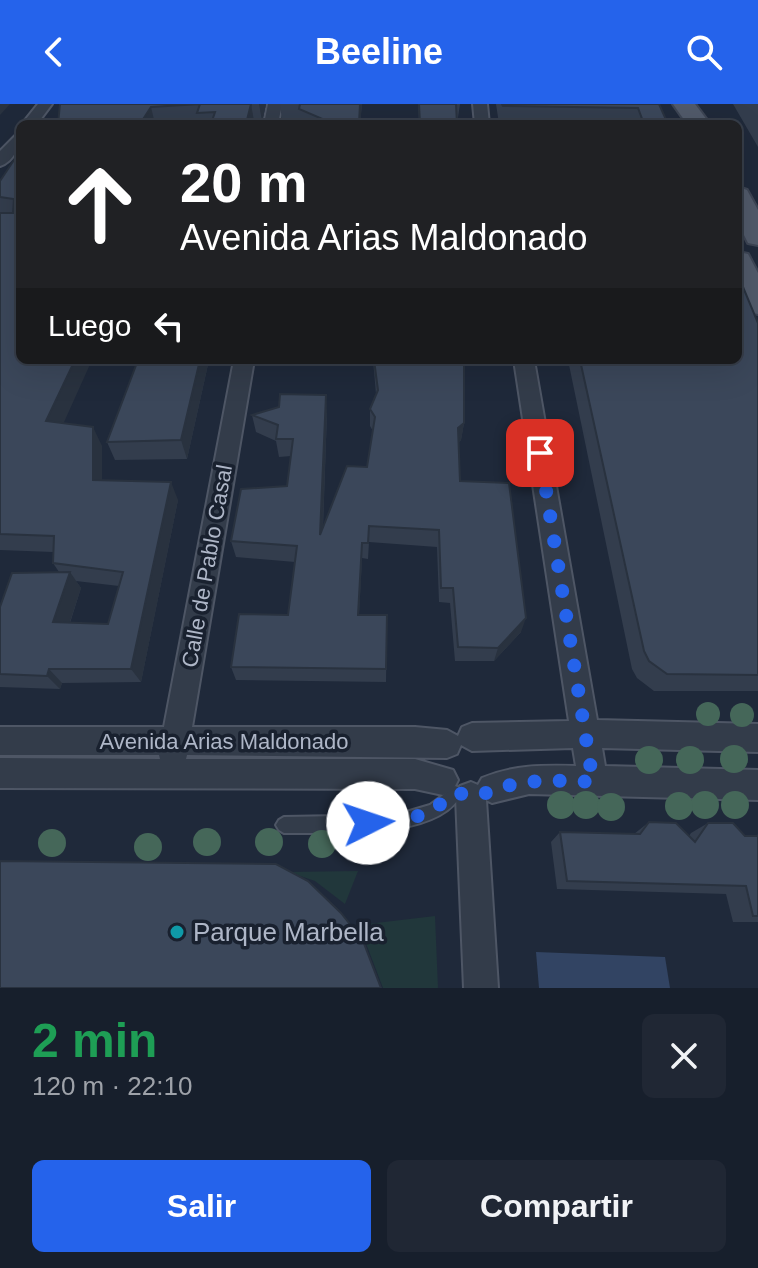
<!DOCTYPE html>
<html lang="es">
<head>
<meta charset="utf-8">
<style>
	body { margin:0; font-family:Helvetica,sans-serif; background:#202734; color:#f1f3f6; height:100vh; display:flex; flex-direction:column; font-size:30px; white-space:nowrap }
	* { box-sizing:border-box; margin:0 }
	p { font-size:26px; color:#9ea2a9 }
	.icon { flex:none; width:44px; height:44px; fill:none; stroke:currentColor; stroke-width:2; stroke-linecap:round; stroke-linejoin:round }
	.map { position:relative; height:884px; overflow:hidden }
	.drawer { display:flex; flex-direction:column; background:#171f2c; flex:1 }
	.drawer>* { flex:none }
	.guide { position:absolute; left:16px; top:16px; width:726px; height:244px; border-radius:12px; box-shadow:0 8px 32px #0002,0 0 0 2px #363d48; background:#202124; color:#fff; overflow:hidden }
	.pin { position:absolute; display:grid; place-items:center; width:68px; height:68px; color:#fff; margin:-34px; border-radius:16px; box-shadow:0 4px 12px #0006 }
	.me { position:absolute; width:88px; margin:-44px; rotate:86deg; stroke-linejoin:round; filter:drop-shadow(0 0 6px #0008) }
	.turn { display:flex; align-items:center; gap:28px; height:168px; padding:0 32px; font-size:36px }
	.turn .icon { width:104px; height:104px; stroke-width:2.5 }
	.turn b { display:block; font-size:56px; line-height:68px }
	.then { display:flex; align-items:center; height:76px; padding:0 32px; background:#0003; gap:16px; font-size:30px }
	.round { display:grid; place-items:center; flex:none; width:84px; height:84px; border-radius:12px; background:#202734 }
	.head { display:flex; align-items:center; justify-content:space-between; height:136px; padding:0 32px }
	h1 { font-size:48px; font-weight:800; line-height:60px; color:#1e9e55 }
	.primary-button { display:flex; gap:16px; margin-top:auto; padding:16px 32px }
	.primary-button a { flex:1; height:92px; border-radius:12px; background:#2563eb; color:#fff; font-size:32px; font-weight:800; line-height:92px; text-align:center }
	.primary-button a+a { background:#202734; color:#f1f3f6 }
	header { display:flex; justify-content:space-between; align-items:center; height:104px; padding:0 32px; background:#2563eb; color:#fff; font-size:36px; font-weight:800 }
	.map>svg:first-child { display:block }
</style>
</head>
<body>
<header><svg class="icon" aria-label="back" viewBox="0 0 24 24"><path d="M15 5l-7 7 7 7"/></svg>Beeline<svg class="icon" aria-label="search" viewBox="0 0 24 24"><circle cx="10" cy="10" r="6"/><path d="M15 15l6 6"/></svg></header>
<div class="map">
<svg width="758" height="884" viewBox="0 0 758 884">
	<rect width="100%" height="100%" fill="#1f293a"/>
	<path fill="#21373b" d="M358,767l-13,33 -30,-23 -27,-9z
		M435,812l3,72h-55l-24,-63z"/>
	<path fill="#324463" d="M536,848l129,5 5,31h-131z"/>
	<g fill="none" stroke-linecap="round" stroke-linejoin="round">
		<g stroke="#4e5665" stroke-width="4">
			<path id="lane" d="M455,682l5,2 2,5c-23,48 -132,39 -178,40l-5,-3 -3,-5 3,-5 5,-3 112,-2 34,-10z"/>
		</g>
		<g stroke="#4e5665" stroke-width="4">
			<path id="street" d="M38,0h14l-15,20h-15z
				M268,0h14l-4,20h-14z
				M473,0h14l2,20h-14z
				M20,27c0,14 -5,30 -20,35v-15z
				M234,256h20l-62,367h223l32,3 11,6 4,-9 10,-4 97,-2 -55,-361h20l63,360 161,4v28l-156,-4 3,18 153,4v30l-229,-6 -37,9 -6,-3 12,188h-34l-8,-191 4,-11 11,-4 7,3 4,-7c31,-13 61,-13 94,-12l-3,-18 -101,3 -11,-6 -4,9 -10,4 -260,-3 -1,4h229l38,11 5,10 -5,10 -10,5 -28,-6 -415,-1v-30l160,1 -1,-4h-159v-28h164z"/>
		</g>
		<g stroke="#3d4554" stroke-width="4">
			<path id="primary" d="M673,0h22l15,20h-23z
				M738,83l9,3 11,20v35l-10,-2 -10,-20z
				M738,148l10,2 10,19v41l-10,-2 -10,-20z"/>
		</g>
		<use href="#lane" fill="#333c4a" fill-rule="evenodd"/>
		<use href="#street" fill="#333c4a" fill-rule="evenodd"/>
		<use href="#primary" fill="#515a6a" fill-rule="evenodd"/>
	</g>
	<g fill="#456759">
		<circle cx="708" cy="610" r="12"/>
		<circle cx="742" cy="611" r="12"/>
		<circle cx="734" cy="655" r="14"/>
		<circle cx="649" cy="656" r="14"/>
		<circle cx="690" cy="656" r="14"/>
		<circle cx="561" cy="701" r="14"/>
		<circle cx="586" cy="701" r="14"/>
		<circle cx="705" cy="701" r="14"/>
		<circle cx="735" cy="701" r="14"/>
		<circle cx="679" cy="702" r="14"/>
		<circle cx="611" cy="703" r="14"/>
		<circle cx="207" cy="738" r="14"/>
		<circle cx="269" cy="738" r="14"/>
		<circle cx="52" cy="739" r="14"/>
		<circle cx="322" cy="740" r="14"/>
		<circle cx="360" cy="741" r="14"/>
		<circle cx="148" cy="743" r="14"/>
	</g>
	<path fill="#333d4d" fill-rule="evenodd" d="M60,0h206l-4,17h-8l-1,3h-195z
		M280,0h82l-2,20h-60v-3h-18z
		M418,0h42l-3,20h-38z
		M496,0h163l9,20h-169z
		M733,0h25v43z
		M20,47l43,273 39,22v35l76,19 -37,182 -79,1 -2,6 -60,-2v-80l59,-35 -6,-9v-11l-53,-2v-369zM76,477l43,5 -11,38 -38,-1 11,-35z
		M758,219v368h-104l-17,-13 -5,-9 -64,-309h170z
		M138,256h71l-22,99 -72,1 -8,-18z
		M373,256l91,63 -3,17 -3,3 2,38 61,151 -27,29h-39l-5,-58 -11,-1 -2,-55 -68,-5 -1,17 -6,-1 -3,57h28l-1,67 -150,-2 -5,-13 57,-52 7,-53 -59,-5 -5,-16 56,-55 4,-30 -12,1 -3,-16 -20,-9 -4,-17 75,-2 -4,115 44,-61 6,-36 -3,-5v-17l6,-15z
		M649,718l40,14 2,-3 17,-10 37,13h12l1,-2v88h-25l-7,-28 -169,-5 -6,-47 9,-10 74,2z"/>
	<path fill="#29323f" d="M0,0h10l-10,11z
		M251,0l3,17 -1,3h-7z
		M259,0h7l-4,17z
		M360,0h2l-2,20h-1z
		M151,3l4,17h-15z
		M75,256h17l-36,80 -10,-19z
		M200,256h9l-22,99 -6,-19z
		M326,291l1,18 -5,138 -2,-16z
		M464,319l-3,17 -5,5 2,-17z
		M93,323l9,19v52l-9,-18z
		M171,378l7,18 -37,182 -10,-13z
		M362,439v15l-4,72v-15z
		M70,468l11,16 -16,49 -12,-15z
		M526,514l-5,14 -27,29 4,-13z
		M49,565l13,14 -2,6 -13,-13z"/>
	<path fill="#3b475a" stroke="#29323f" stroke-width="2" d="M60,0h191l-5,20h-35l4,-12 -18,1 3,-9 -49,3 -11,17h-82z
		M300,0h60l-1,20h-35l1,-4 -26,-11z
		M419,0h37l1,20h-37z
		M502,0h157l9,20h-24l-6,-16 -135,-2z
		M20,47v209h55l-29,61 47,6v53l78,2 -40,187h-82l-2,7 -47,-2v-67l12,-34 58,-1 -17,50 55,2 15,-52 -70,-9 1,-27 -54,-2v-321h13l1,-14 -14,-2v-16z
		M738,171l20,48v352l-91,-1 -18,-13 -5,-10 -64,-291h158z
		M138,256h62l-19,80 -74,2z
		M374,256h90v63l-6,5 2,53 49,2 17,135 -28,30 -40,-1 -5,-59h-12l-2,-58 -70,-4 -1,17h-6l-4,72h29l-1,54 -155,-2 8,-53 49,1 9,-69 -66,-5 10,-52 46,-3 6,-47h-17l2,-14 -26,-10 27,-8 1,-13 46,1 -6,140 27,-69 20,1 8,-50 -5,-8 8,-19z
		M649,718l27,1 19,19 13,-19h25l12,13h13v80h-5l-7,-30 -179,-5 -7,-49 80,2z
		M0,757l276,3 32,17 33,32 22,28 18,47h-381z"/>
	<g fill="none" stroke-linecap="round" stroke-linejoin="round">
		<path stroke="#2563eb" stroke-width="14" stroke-dasharray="0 25.2" d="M368,719c37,0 59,-6 87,-30l24,3c38,-18 72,-16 114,-14l-53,-329"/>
	</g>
	<circle fill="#0f9aa8" stroke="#19212f" stroke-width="3" cx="177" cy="828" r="8"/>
	<g text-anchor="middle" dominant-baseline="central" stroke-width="7" stroke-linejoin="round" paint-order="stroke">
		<g font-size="22" fill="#aeb6c7" stroke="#19212f">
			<text transform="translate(207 462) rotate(-80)">Calle de Pablo Casal</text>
			<text x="224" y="637">Avenida Arias Maldonado</text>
		</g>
		<g font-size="26" fill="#aeb6c7" stroke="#19212f" text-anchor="start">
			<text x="193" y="828">Parque Marbella</text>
		</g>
	</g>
</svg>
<div class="pin" style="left:540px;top:349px;background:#d93025"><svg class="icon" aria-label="arrive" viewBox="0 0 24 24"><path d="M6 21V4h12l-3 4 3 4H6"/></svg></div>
<svg class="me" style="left:368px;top:719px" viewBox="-20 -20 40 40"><circle r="19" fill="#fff"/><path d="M0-13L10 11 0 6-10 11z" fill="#2563eb"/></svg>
<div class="guide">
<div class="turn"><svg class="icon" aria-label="ahead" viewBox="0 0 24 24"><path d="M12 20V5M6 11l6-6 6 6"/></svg><div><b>20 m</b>Avenida Arias Maldonado</div></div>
<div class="then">Luego<svg class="icon" aria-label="left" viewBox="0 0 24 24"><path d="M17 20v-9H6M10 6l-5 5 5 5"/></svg></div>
</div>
</div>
<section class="drawer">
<div class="head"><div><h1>2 min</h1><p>120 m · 22:10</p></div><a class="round"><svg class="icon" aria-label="close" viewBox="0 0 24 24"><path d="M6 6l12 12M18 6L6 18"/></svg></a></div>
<div class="primary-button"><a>Salir</a><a>Compartir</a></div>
</section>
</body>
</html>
